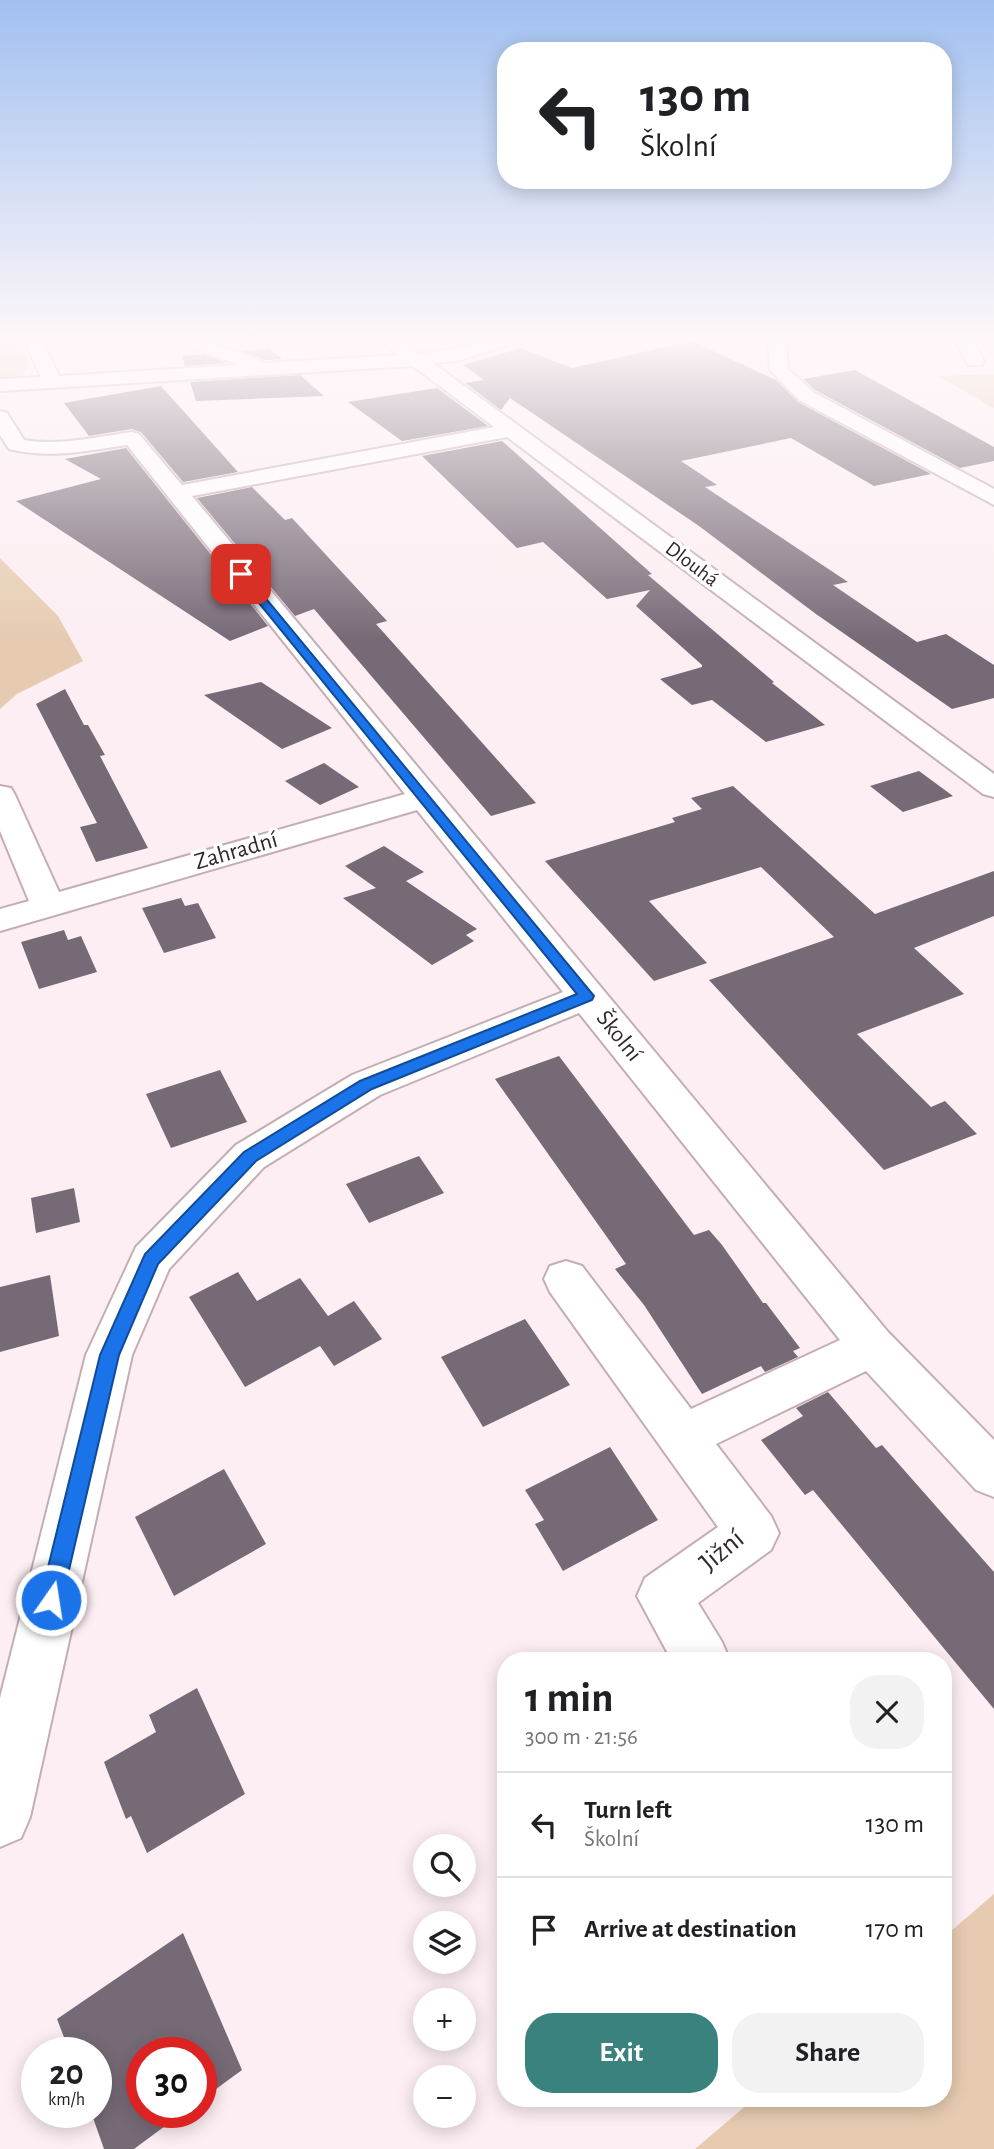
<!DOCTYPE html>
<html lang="en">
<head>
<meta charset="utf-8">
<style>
	body { margin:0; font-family:"Alegreya Sans",sans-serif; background:#f2f2f2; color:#202124; height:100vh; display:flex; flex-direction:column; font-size:26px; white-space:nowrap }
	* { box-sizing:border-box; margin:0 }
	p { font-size:23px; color:#757577 }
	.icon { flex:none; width:38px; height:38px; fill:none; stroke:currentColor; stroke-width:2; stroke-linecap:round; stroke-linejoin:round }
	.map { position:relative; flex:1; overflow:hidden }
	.details { position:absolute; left:497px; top:1652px; width:455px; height:455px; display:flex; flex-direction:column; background:#fff; border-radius:28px; box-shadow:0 4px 18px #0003 }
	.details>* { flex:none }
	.top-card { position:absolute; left:497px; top:42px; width:455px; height:147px; border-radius:28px; box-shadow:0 4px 18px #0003; background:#fff; color:#202124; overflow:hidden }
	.buttons { position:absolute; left:413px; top:1834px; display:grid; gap:14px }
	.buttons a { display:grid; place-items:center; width:63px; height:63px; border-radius:50%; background:#fff; box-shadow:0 4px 18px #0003; font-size:35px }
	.speed { position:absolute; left:21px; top:2037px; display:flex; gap:14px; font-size:35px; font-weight:700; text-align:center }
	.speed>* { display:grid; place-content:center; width:91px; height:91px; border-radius:50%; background:#fff; box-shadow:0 4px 18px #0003; line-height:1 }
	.speed small { font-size:18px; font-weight:400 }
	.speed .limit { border:10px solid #d22; background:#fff; color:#111 }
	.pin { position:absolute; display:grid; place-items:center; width:60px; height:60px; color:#fff; margin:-30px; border-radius:14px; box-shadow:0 4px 10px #0006 }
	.me { position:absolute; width:77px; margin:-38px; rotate:13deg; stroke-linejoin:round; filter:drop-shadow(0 0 5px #0008) }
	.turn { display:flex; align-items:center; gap:24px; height:147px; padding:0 28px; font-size:32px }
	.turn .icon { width:91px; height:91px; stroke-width:2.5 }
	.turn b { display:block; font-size:49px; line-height:60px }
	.round { display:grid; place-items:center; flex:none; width:74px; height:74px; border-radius:28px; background:#f2f2f2 }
	.summary { display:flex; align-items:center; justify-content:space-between; height:119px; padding:0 28px }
	h1 { font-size:42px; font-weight:700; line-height:52px }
	.cta { display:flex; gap:14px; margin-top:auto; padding:14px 28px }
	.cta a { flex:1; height:80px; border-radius:28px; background:#3a827e; color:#fff; font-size:28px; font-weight:700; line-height:80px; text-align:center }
	.cta a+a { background:#f2f2f2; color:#202124 }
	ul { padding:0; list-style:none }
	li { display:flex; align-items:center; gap:21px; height:105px; padding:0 28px; border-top:2px solid #e0e0e0 }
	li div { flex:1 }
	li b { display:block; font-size:26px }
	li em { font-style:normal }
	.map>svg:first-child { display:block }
</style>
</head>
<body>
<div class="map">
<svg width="994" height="2149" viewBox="0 0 994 2149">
	<rect width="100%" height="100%" fill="#fceef2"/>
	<path fill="#e6cbb0" d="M0,340h18l11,22 -8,17 -21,1z
		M994,374v34l-56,-32z
		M0,558l58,58 25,45 -66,33 -17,15z
		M994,1894v255h-299l60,-51h188v-160z"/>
	<path fill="#776a77" d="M692,341l84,39 22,22 133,72 -57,12 -83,-48 -110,23 36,24 -12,2 143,95 -15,3 84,57 29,-8 48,31v33l-42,11 -136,-95 -117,-88 -189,-128 -9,12 -36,-27 19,-3 -21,-15 58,-17 51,20z
		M269,349l13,10 -17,1 -24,-9z
		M204,354l22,9 -41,3 -3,-10z
		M855,370l139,77v14l-34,7 -145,-78 -12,-11z
		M300,375l24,21 -128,5 -6,-19z
		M161,386l77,86 -55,10 -42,-50 -9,-3 -43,7 -25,-33z
		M437,388l51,38 -86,15 -54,-39z
		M502,441l150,133 -4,1 126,107 -2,1 53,42 -59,17 -54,-42 -20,5 -32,-26 42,-12v-2l-66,-59 14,-16 -43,9 -64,-57 -26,6 -95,-92z
		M126,448l142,178 -38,15 -214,-140 85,-22 -36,-20z
		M252,487l33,33 7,-2 95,103 -11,3 160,179 -45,13 -177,-207 -19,7 -98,-118z
		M261,682l71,46 -50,21 -78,-54z
		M65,689l19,36h4l17,30 -5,1 48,92 -52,14 -16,-35 17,-4 -61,-119z
		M324,763l35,24 -39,18 -35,-24z
		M919,771l34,25 -50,16 -33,-26z
		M733,786l142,128 119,-43v45l-80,32 50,46 -107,40 74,73 14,-6 32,33 -93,36 -175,-190 125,-43 -73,-70 -112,34 58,62 -53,18 -109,-120 130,-39 -3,-4 30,-9 -11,-11z
		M384,846l40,26 -18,9 71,48 -11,6 8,6 -42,24 -89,-67 33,-10 -31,-22z
		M181,898l4,8 13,-3 18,35 -52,15 -22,-45z
		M64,930l4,10 13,-4 16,36 -58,17 -18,-47z
		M559,1056l135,179 15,-5 13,15 41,58h3l34,45 -7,3 5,6 -33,15 -4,-6 -59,28 -58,-89 -29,-36 11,-5 -131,-185z
		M220,1070l27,52 -76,26 -25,-54z
		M419,1156l25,37 -75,30 -23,-39z
		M74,1188l6,34 -44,11 -5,-35z
		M238,1272l19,29 43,-23 28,38 26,-15 28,38 -48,27 -14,-20 -75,41 -56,-90z
		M50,1275l9,61 -59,16v-65z
		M525,1319l45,66 -87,42 -42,-70z
		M828,1392l48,56 6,-3 112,127v137l-181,-219 -8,5 -44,-55 42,-24 -7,-8z
		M610,1447l48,73 -95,51 -28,-47 9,-4 -19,-30z
		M224,1469l42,75 -92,52 -39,-79z
		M197,1688l48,106 -98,59 -16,-37 -5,3 -22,-57 52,-30 -7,-17z
		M183,1933l59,137 -41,30v-47h-59v59h42l-50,37h-30l-13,-37h5v-59h-26l-13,-34z"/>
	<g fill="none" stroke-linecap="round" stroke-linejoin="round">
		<g stroke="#c4aeb4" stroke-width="4">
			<path id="street" d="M24,340h18l17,36 179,-11 -53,-21 -3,-4h24l59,23 134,-8 -18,-15h20l19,14c33,-4 62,-14 95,-14l-3,4 -55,17 -24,2 561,411v23l-11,-3 -476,-357 -315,59 696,836 106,108v57l-18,-7 -110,-119 -150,73 55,72 8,17 -8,17 -73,53 24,39 8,19h-58l-35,-65 8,-18 73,-51 -168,-235 -6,-13 6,-13 16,-5 16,5 109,143 149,-69 -261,-327 -199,82 -116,72 -95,102 -37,86 -102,462 -9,21 -21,9v-149l86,-343 50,-108 100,-102 116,-70 211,-83 -146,-182 -417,121v-22l29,-8 -29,-70v-45l11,2 4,7 44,97 346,-98 -278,-349c-40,6 -79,14 -118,4l-9,-14v-24l7,2 17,27c35,6 73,-3 108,-8l7,2 43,51 312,-58 -81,-61 -413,25v-12l41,-2z
				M768,340h18l2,29 25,23 181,97v16l-195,-105 -29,-30z
				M955,340h18l11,21 -2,4h-14z"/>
		</g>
		<use href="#street" fill="#fff" fill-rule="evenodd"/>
	</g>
	<linearGradient id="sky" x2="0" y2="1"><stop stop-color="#a1c0f0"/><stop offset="0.53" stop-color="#fef7f9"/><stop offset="1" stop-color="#fef7f9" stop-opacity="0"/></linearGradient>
	<rect width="994" height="640" fill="url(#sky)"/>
	<path fill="#1a73e8" stroke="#114b97" stroke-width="2" d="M241,571l3,1 350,424 -2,4 -220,89 -116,72 -98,103 -39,91 -57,245 -3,7 -8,3 -7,-3 -4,-7 60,-245 45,-101 99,-102 116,-71 217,-87 -340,-418 -1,-2z"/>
	<g text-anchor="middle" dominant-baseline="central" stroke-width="7" stroke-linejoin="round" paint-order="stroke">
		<g font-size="21" fill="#31282a" stroke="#fff">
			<text transform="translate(692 564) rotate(37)">Dlouhá</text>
		</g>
		<g font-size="24" fill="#31282a" stroke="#fff">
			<text transform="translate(236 851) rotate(-16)">Zahradní</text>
			<text transform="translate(619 1036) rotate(51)">Školní</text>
		</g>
		<g font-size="28" fill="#31282a" stroke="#fff">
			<text transform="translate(722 1551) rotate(-40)">Jižní</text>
		</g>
	</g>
</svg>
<div class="buttons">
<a><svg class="icon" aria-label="search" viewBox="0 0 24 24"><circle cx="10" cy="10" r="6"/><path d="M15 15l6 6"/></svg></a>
<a><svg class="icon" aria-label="layers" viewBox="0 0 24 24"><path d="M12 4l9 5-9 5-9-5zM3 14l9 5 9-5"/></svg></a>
<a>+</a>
<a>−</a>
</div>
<div class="speed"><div>20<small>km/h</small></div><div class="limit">30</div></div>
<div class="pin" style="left:241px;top:574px;background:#d93025"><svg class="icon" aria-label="arrive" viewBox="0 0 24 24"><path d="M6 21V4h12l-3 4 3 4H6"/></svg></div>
<svg class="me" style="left:51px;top:1600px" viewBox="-20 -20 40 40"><circle r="17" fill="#1a73e8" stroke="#fff" stroke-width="3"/><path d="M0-11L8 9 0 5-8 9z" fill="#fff"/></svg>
<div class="top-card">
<div class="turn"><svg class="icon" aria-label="left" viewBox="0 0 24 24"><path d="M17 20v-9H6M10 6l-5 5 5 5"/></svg><div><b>130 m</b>Školní</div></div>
</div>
<section class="details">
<div class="summary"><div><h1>1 min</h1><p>300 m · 21:56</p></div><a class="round"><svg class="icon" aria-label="close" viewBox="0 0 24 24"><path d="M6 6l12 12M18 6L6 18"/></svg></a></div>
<ul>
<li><svg class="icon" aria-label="left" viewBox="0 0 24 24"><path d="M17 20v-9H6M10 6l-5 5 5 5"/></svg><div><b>Turn left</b><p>Školní</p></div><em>130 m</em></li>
<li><svg class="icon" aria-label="arrive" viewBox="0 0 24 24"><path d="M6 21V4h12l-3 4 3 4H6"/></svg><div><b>Arrive at destination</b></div><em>170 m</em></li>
</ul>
<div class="cta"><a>Exit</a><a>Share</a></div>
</section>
</div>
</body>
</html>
